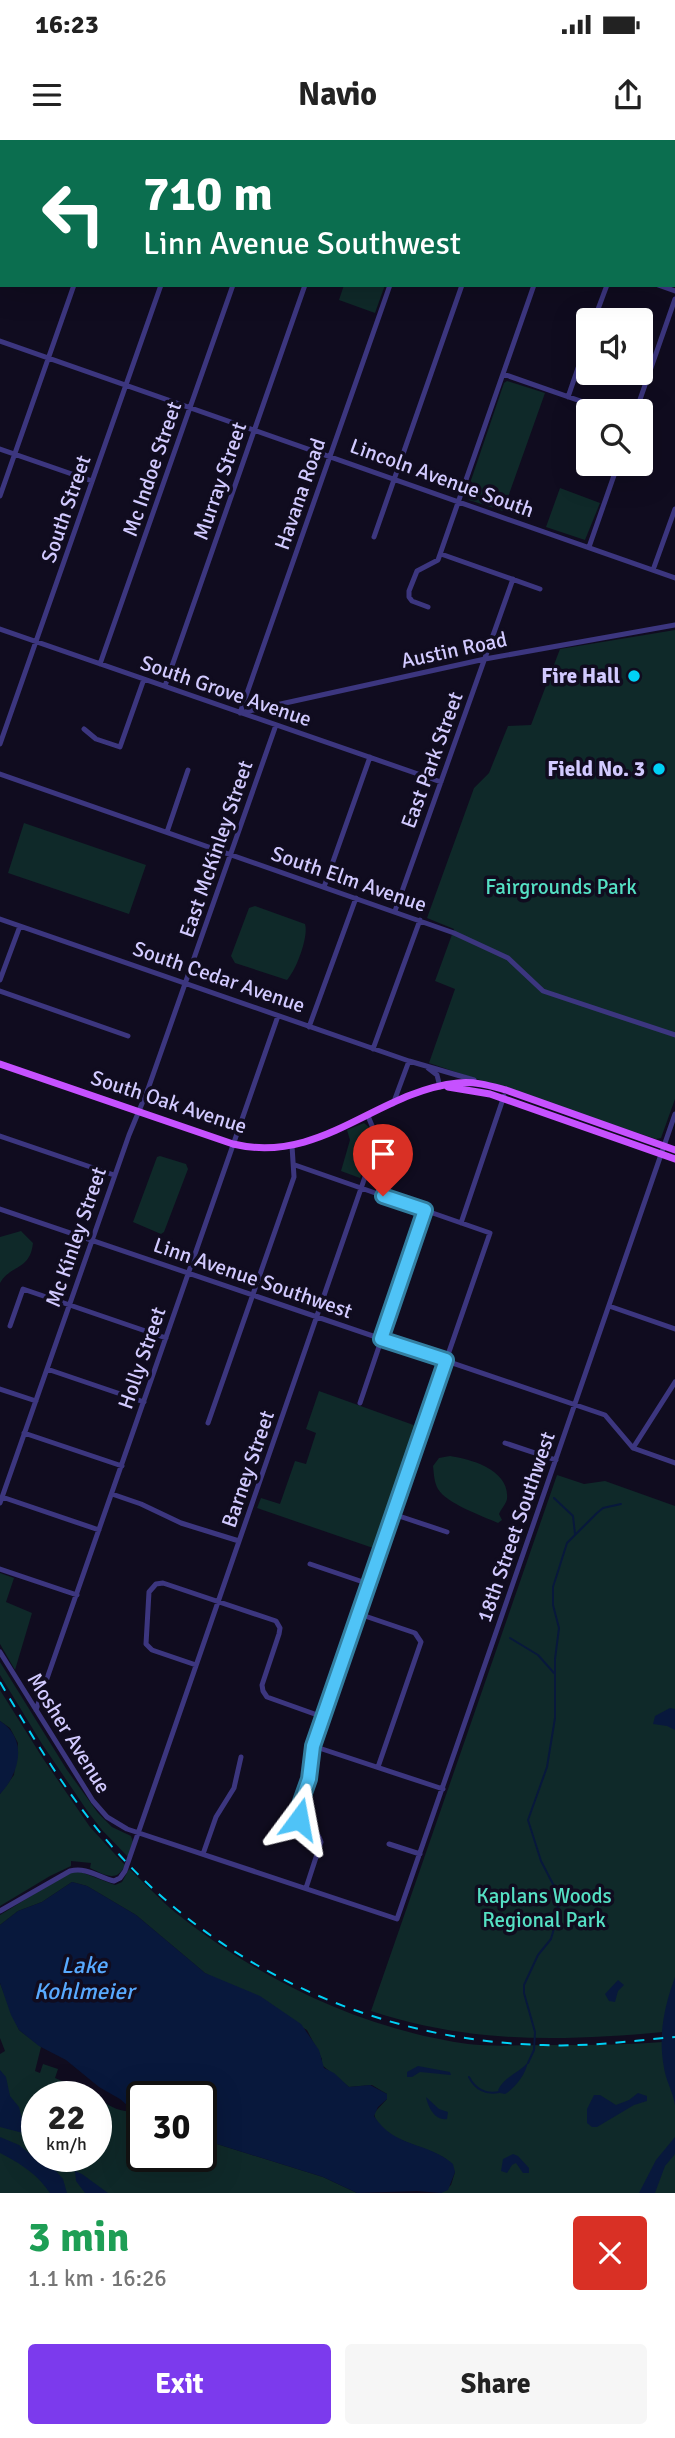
<!DOCTYPE html>
<html lang="en">
<head>
<meta charset="utf-8">
<style>
	body { margin:0; font-family:Signika,sans-serif; background:#f6f6f6; color:#222; height:100vh; display:flex; flex-direction:column; font-size:26px; white-space:nowrap }
	* { box-sizing:border-box; margin:0 }
	p { font-size:23px; color:#767676 }
	.icon { flex:none; width:38px; height:38px; fill:none; stroke:currentColor; stroke-width:2; stroke-linecap:round; stroke-linejoin:round }
	.map { position:relative; height:2053px; overflow:hidden }
	.side { display:flex; flex-direction:column; background:#fff; flex:1 }
	.side>* { flex:none }
	.banner { position:absolute; left:0px; top:0px; width:676px; height:147px; box-shadow:0 7px 28px #0002; background:#0b6e4f; color:#fff; overflow:hidden }
	.tools { position:absolute; left:576px; top:168px; display:grid; gap:14px }
	.tools a { display:grid; place-items:center; width:77px; height:77px; border-radius:7px; background:#fff; box-shadow:0 7px 28px #0002; font-size:35px }
	.speed { position:absolute; left:21px; top:1941px; display:flex; gap:14px; font-size:35px; font-weight:700; text-align:center }
	.speed>* { display:grid; place-content:center; width:91px; height:91px; border-radius:50%; background:#fff; box-shadow:0 7px 28px #0002; line-height:1 }
	.speed small { font-size:18px; font-weight:400 }
	.speed .limit { border:4px solid #111; border-radius:10px; background:#fff; color:#111 }
	.pin { position:absolute; display:grid; place-items:center; width:60px; height:60px; color:#fff; margin:-72px -30px; border-radius:50% 50% 50% 0; rotate:-45deg; box-shadow:0 0 7px #0007 }
	.pin .icon { rotate:45deg }
	.me { position:absolute; width:77px; margin:-38px; rotate:13deg; stroke-linejoin:round; filter:drop-shadow(0 0 5px #0008) }
	.turn { display:flex; align-items:center; gap:24px; height:147px; padding:0 28px; font-size:32px }
	.turn .icon { width:91px; height:91px; stroke-width:2.5 }
	.turn b { display:block; font-size:49px; line-height:60px }
	.round { display:grid; place-items:center; flex:none; width:74px; height:74px; border-radius:7px; background:#f6f6f6 }
	.overview { display:flex; align-items:center; justify-content:space-between; height:119px; padding:0 28px }
	h1 { font-size:42px; font-weight:800; line-height:52px; color:#1e9e55 }
	.primary-button { display:flex; gap:14px; margin-top:auto; padding:14px 28px }
	.primary-button a { flex:1; height:80px; border-radius:7px; background:#7c3aed; color:#fff; font-size:28px; font-weight:800; line-height:80px; text-align:center }
	.primary-button a+a { background:#f6f6f6; color:#222 }
	.status { display:flex; justify-content:space-between; align-items:center; height:49px; padding:0 35px; background:#fff; direction:ltr }
	.status svg { height:19px; fill:currentColor }
	header { display:flex; justify-content:space-between; align-items:center; height:91px; padding:0 28px; background:#fff; font-size:32px; font-weight:800 }
	.map>svg:first-child { display:block }
</style>
</head>
<body>
<div class="status"><b>16:23</b><svg viewBox="0 0 49 12"><path d="M0 12V9h3v3zM5 12V6h3v6zM10 12V3h3v9zM15 12V0h3v12zM26 1h20v11H26zM47 4h2v5h-2z"/></svg></div>
<header><svg class="icon" aria-label="menu" viewBox="0 0 24 24"><path d="M4 6h16M4 12h16M4 18h16"/></svg>Navio<svg class="icon" aria-label="share" viewBox="0 0 24 24"><path d="M12 15V3M7 8l5-5 5 5M5 13v7h14v-7"/></svg></header>
<div class="map">
<svg width="675" height="2053" viewBox="0 0 675 2053">
	<rect width="100%" height="100%" fill="#100c1f"/>
	<path fill="#0f2929" d="M567,0h108v145h-5h4v-143h-108z
		M344,145h41l-10,28 -36,-13z
		M507,241l38,12 -42,118 -34,-11 -3,-5 38,-112z
		M560,348l40,15 -15,37 -39,-13z
		M675,490v469l-14,39 -5,1 -227,-76 26,-74 -20,-8 19,-52 -27,-11 47,-130 15,-15 19,-47 23,-1 29,-76z
		M24,683l122,42 -17,49 -121,-41z
		M255,766l50,18c4,12 -9,47 -18,56l-52,-17 -4,-7 18,-48z
		M364,983l6,5 2,18 -12,32 -19,-7 9,-31 -3,-10z
		M160,1016l26,8 2,5 -24,63 -3,2 -28,-12 24,-65z
		M21,1091l12,12c-3,28 -22,21 -33,40v-46z
		M319,1251l100,36 -43,122 -119,-41 4,-10 19,6 15,-43 11,3 10,-31 -10,-4z
		M450,1316c21,3 60,14 57,43 -1,5 -6,10 -8,15l3,6 -4,3c-16,-7 -52,-20 -60,-34 -4,-7 -4,-15 -5,-23l6,-8z
		M557,1335l27,9 21,-3 70,25v525c-107,10 -200,14 -304,-20z
		M0,1433l14,5 -8,24 26,11 -17,57 -15,-26z
		M0,1522l67,108 31,43 14,14 19,9 2,6 -5,15 -26,-27 -14,-18 -46,-68 -42,-69z
		M0,1550l42,67 48,70 35,38c-8,18 -20,10 -35,3l1,-5 -20,-2v5l-21,10 -50,30v-112l14,-19 4,-32 -8,-15 -10,-7z
		M129,1729c16,14 30,30 47,44 83,66 185,116 292,131 26,3 53,1 80,1 42,0 85,0 127,-4v152h-234l10,-8 4,-13c-3,-5 -5,-10 -9,-13 -19,-14 -68,-18 -72,-46l13,-14v-5l-15,-9 -23,2 -27,-22v-6l-15,-29 -102,-57 -69,-58 -49,-29 -15,-4 -30,20 -24,9 -18,14v-10l70,-43h11l34,13 7,-3z
		M0,1843l19,47 22,17 -6,24 5,2 3,-9 15,5 -3,9 41,18h-59v60h59v-59c12,8 23,16 38,14l8,7v38h59v-17l122,38 34,16h-357v-139l5,-3 -5,-13z"/>
	<path fill="#08183c" d="M670,1568l5,1v21l-8,-4 -14,-2 2,-8z
		M0,1581c28,18 20,52 0,73z
		M72,1742l15,4 49,29 69,58 55,23 41,28 18,26 5,18 10,5 15,14 21,-2 17,9v5l-9,8 -4,9c20,32 55,26 79,48l2,8 -7,18 -7,3 -24,-2 -60,2 -34,-16 -122,-38v-43h-59v22l-22,-19 -21,-12 -33,-27 -27,-14 -20,-16 -8,-15 -11,-32v-58l18,-14 24,-9z
		M675,1837v128c-2,-13 -9,-24 -11,-37 -6,-32 0,-61 11,-91z
		M618,1840l6,5 -6,6 -3,11 -6,-1 -4,-7z
		M528,1922c-2,12 -13,26 -23,32l-5,-1 -2,-3c6,-13 21,-17 30,-28z
		M418,1926l32,6 1,3 -31,-3 -8,5h-5v-5z
		M0,1930l6,7 4,19 9,11 6,24 -2,2 -23,-6z
		M638,1953l9,3v5l-13,4 -37,22h-5l-5,-4v-14l7,-14h6l16,10 13,-5z
		M426,1957l13,12 9,3 -1,7c-12,2 -19,-12 -21,-22z
		M0,1997l19,8 20,16 17,10 7,8 4,14h-17c-14,-20 -29,-29 -50,-40z
		M675,1997v17l-10,12 -10,27h-16l17,-33z
		M513,2014l5,2 11,12v5h-6l-7,-10 -4,2 -5,8 -6,-2 2,-12z
		M75,2031l7,3 26,19h-23l-9,-12z"/>
	<g fill="none" stroke-linecap="round" stroke-linejoin="round">
		<path stroke="#08183c" stroke-width="2" d="M554,1358l19,18 2,18
			M510,1498l28,17 16,18
			M528,1923l6,-13 1,-18 -11,-39v-8l14,-30 13,-16 8,-28 -5,-25 -13,-25 -13,-41 19,-53 8,-49v-59l4,-31 -6,-23v-18l14,-44 30,-30 6,-5 18,-4
			M469,1937c6,12 17,18 30,15"/>
		<path stroke="#3c367f" stroke-width="5" d="M244,0l5,2
			M425,0l5,2
			M37,2l1,-2
			M124,2l1,-2
			M211,2l1,-2
			M440,2l1,-2
			M0,108l2,-5
			M658,145l17,6
			M594,180l13,-35
			M0,201l675,237
			M503,234l106,37
			M568,257l20,-58
			M636,271l39,-112
			M0,309l92,32
			M0,356l74,-211
			M374,397l88,-252
			M589,407l29,-83
			M441,414l99,35
			M653,430l22,-61
			M428,467l-16,-6 -3,-4v-6l8,-20 21,-11 96,-275
			M0,489l441,153
			M100,524l133,-379
			M165,546l140,-401
			M240,573l150,-428
			M240,573l245,-54 190,-34
			M84,589l12,10 24,8 24,-68
			M0,604l161,-459
			M0,634l454,159 54,25 35,33 132,44
			M167,692l21,-62
			M324,747l46,-130
			M395,771l118,-332
			M0,779l409,142 65,19
			M0,840l20,-54
			M0,851l128,45
			M309,887l47,-129
			M373,909l47,-129
			M428,928l9,7 3,12
			M393,964l16,-43
			M0,996l114,39
			M295,1025l195,68 -177,513 -4,33 -11,36c5,14 20,13 23,27l-15,46
			M0,1069l605,206 28,33 42,15
			M461,1083l43,-127
			M609,1166l66,23
			M10,1186l13,-37 143,49
			M47,1229l97,33
			M0,1249l36,12
			M360,1263l65,-193
			M208,1283l86,-246 -2,-31
			M24,1293l98,33
			M505,1303l51,17
			M633,1308l42,-66
			M112,1354l29,10 40,19 58,18
			M2,1357l97,33
			M0,1363l129,-368 19,-46 128,-364
			M393,1374l54,18
			M310,1424l59,20
			M0,1429l77,26
			M359,1474l56,19 6,9 -43,125
			M0,1512l93,149 14,16 20,12 270,90 278,-805
			M196,1525l-44,-15 -6,-6 3,-52 7,-8 7,-1 113,38 4,7 -1,6 -17,51 1,6 4,6 56,20
			M36,1570l242,-694
			M313,1606l130,43
			M389,1704l31,10
			M203,1714l13,-37 18,-29 7,-31
			M0,1771l70,-40c17,-4 28,6 44,10l6,-3 5,-7 250,-723v-15l-7,-17"/>
		<path stroke="#c651ff" stroke-width="7" d="M0,924l233,80c89,21 144,-53 225,-61 17,-2 33,3 48,7l169,60
			M448,947l42,7 185,65"/>
		<path stroke="#00d1f5" stroke-width="2" stroke-dasharray="10 9" stroke-linecap="butt" d="M0,1542c32,54 63,106 103,154 108,130 272,205 440,209 44,2 88,-4 132,-8"/>
	</g>
	<g fill="none" stroke-linecap="round" stroke-linejoin="round">
		<g stroke="#337fa1" stroke-width="18">
			<path id="route" d="M299,1679l-1,-9 11,-31 4,-33 133,-386 -65,-21 44,-129 -42,-14"/>
		</g>
		<use href="#route" stroke="#4fc3f7" stroke-width="12"/>
	</g>
	<g fill="#00d1f5" stroke="#100c1f" stroke-width="2.5">
		<circle cx="634" cy="536" r="7"/>
		<circle cx="659" cy="629" r="7"/>
	</g>
	<g text-anchor="middle" dominant-baseline="central" stroke-width="7" stroke-linejoin="round" paint-order="stroke">
		<g font-size="21" fill="#d2caff" stroke="#100c1f">
			<text transform="translate(152 329) rotate(-71)">Mc Indoe Street</text>
			<text transform="translate(442 338) rotate(20)">Lincoln Avenue South</text>
			<text transform="translate(220 341) rotate(-71)">Murray Street</text>
			<text transform="translate(300 354) rotate(-71)">Havana Road</text>
			<text transform="translate(66 369) rotate(-71)">South Street</text>
			<text transform="translate(454 510) rotate(-12)">Austin Road</text>
			<text transform="translate(226 551) rotate(19)">South Grove Avenue</text>
			<text transform="translate(432 620) rotate(-70)">East Park Street</text>
			<text transform="translate(216 709) rotate(-71)">East McKinley Street</text>
			<text transform="translate(349 739) rotate(19)">South Elm Avenue</text>
			<text transform="translate(219 837) rotate(19)">South Cedar Avenue</text>
			<text transform="translate(169 962) rotate(18)">South Oak Avenue</text>
			<text transform="translate(76 1097) rotate(-71)">Mc Kinley Street</text>
			<text transform="translate(253 1138) rotate(19)">Linn Avenue Southwest</text>
			<text transform="translate(142 1218) rotate(-71)">Holly Street</text>
			<text transform="translate(248 1329) rotate(-71)">Barney Street</text>
			<text transform="translate(516 1387) rotate(-71)">18th Street Southwest</text>
			<text transform="translate(69 1593) rotate(58)">Mosher Avenue</text>
		</g>
		<g font-size="21" font-weight="bold" fill="#d2caff" stroke="#100c1f" text-anchor="end">
			<text x="620" y="536">Fire Hall</text>
			<text x="645" y="629">Field No. 3</text>
		</g>
		<g font-size="21" fill="#55e0c4" stroke="#100c1f">
			<text x="561" y="747">Fairgrounds Park</text>
			<text x="544" y="1756">Kaplans Woods<tspan x="544" dy="24">Regional Park</tspan></text>
		</g>
		<g font-size="23" font-style="italic" fill="#58aaff" stroke="#100c1f">
			<text x="84" y="1825">Lake<tspan x="84" dy="26">Kohlmeier</tspan></text>
		</g>
	</g>
</svg>
<div class="tools">
<a><svg class="icon" aria-label="sound" viewBox="0 0 24 24"><path d="M4 9h4l5-4v14l-5-4H4zM17 9q2 3 0 6"/></svg></a>
<a><svg class="icon" aria-label="search" viewBox="0 0 24 24"><circle cx="10" cy="10" r="6"/><path d="M15 15l6 6"/></svg></a>
</div>
<div class="speed"><div>22<small>km/h</small></div><div class="limit">30</div></div>
<div class="pin" style="left:383px;top:1056px;background:#d93025"><svg class="icon" aria-label="arrive" viewBox="0 0 24 24"><path d="M6 21V4h12l-3 4 3 4H6"/></svg></div>
<svg class="me" style="left:299px;top:1679px" viewBox="-20 -20 40 40"><path d="M0-17L14 15 0 8-14 15z" fill="#4fc3f7" stroke="#fff" stroke-width="4"/></svg>
<div class="banner">
<div class="turn"><svg class="icon" aria-label="left" viewBox="0 0 24 24"><path d="M17 20v-9H6M10 6l-5 5 5 5"/></svg><div><b>710 m</b>Linn Avenue Southwest</div></div>
</div>
</div>
<section class="side">
<div class="overview"><div><h1>3 min</h1><p>1.1 km · 16:26</p></div><a class="round" style="background:#d93025;color:#fff"><svg class="icon" aria-label="close" viewBox="0 0 24 24"><path d="M6 6l12 12M18 6L6 18"/></svg></a></div>
<div class="primary-button"><a>Exit</a><a>Share</a></div>
</section>
</body>
</html>
